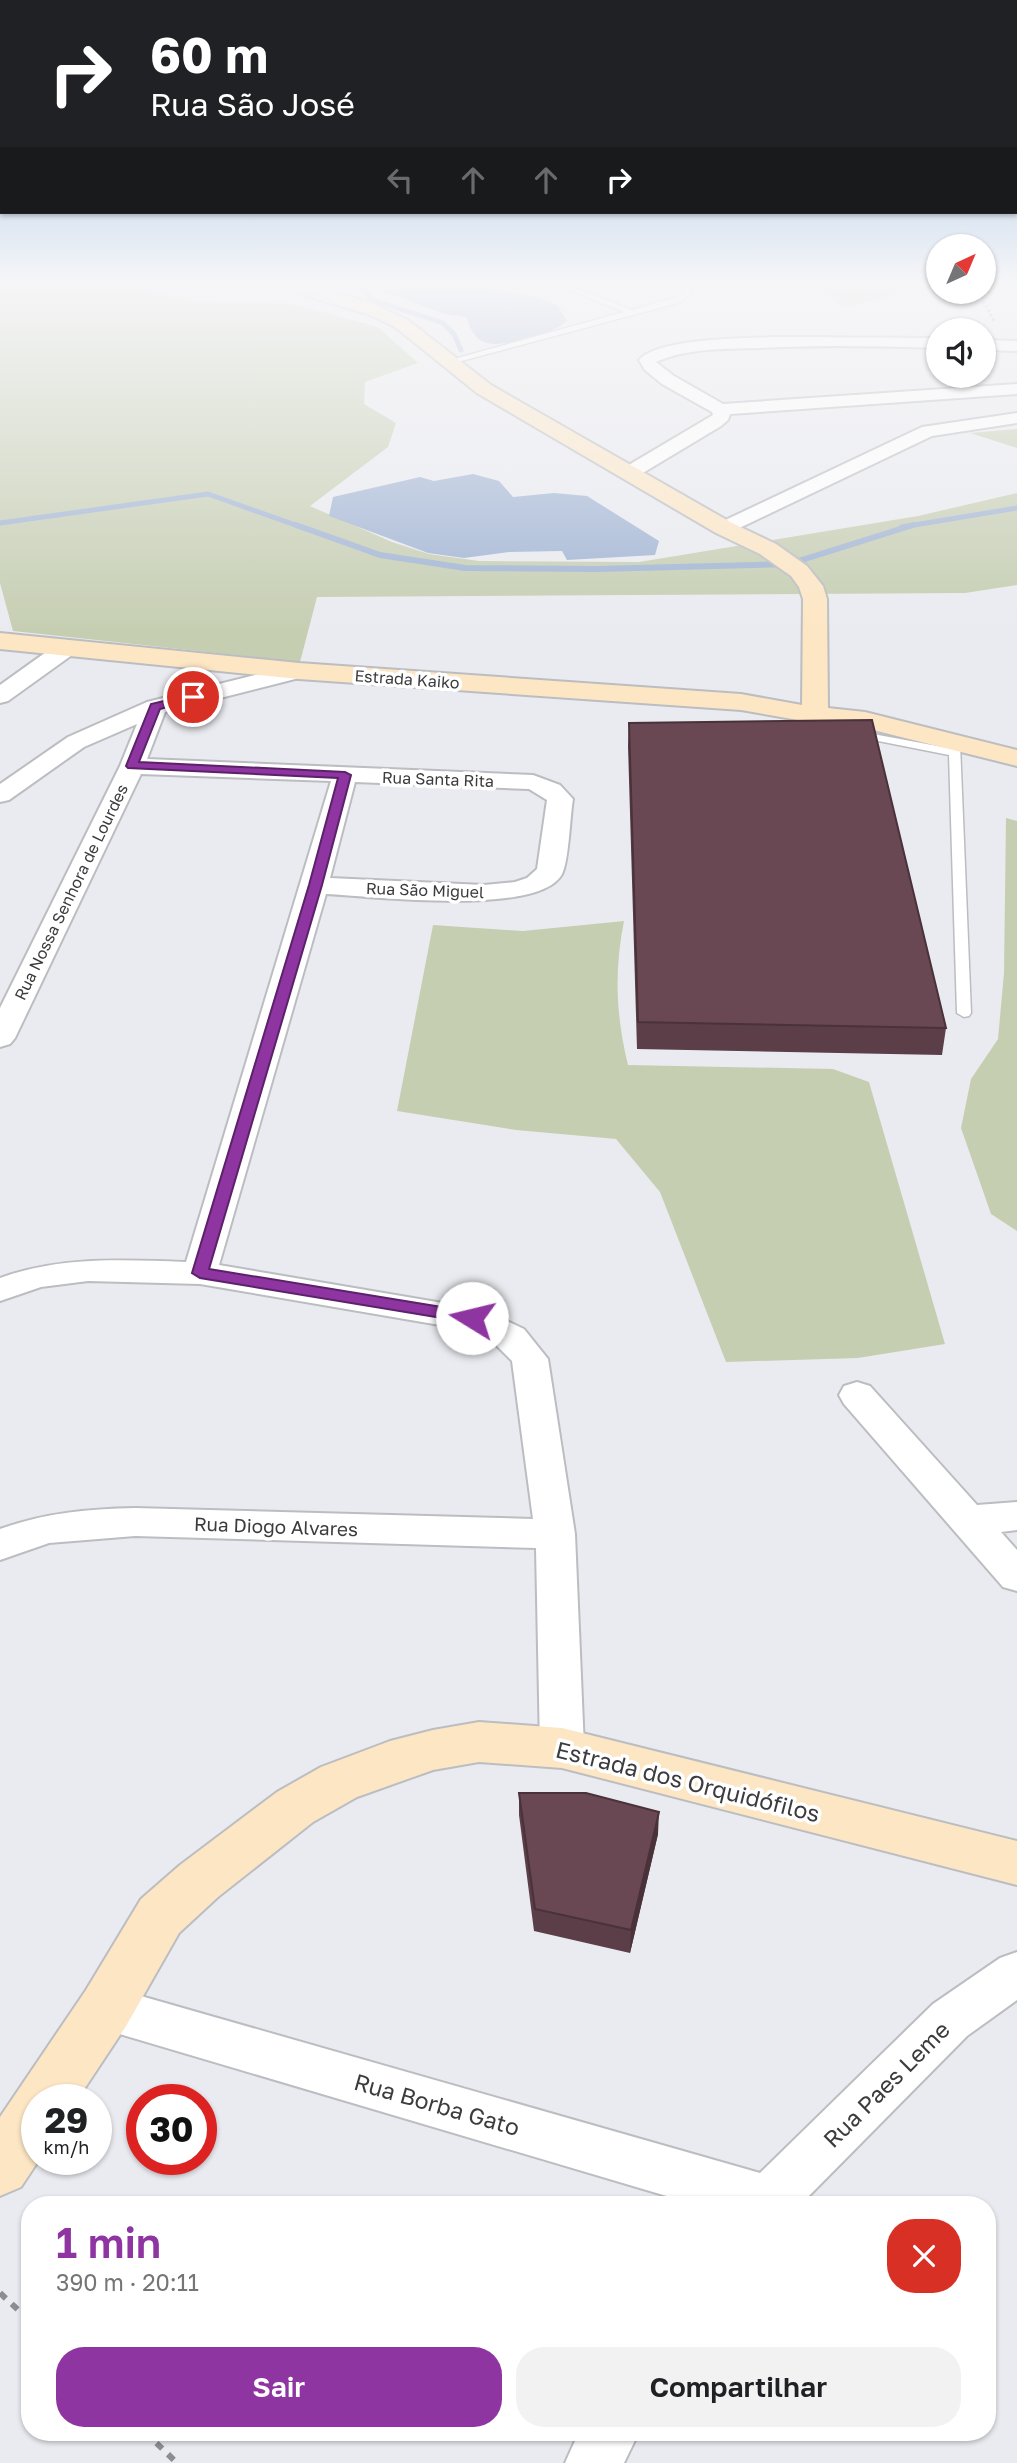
<!DOCTYPE html>
<html lang="pt">
<head>
<meta charset="utf-8">
<style>
	body { margin:0; font-family:"Golos Text",sans-serif; background:#f2f2f2; color:#202124; height:100vh; display:flex; flex-direction:column; font-size:26px; white-space:nowrap }
	* { box-sizing:border-box; margin:0 }
	p { font-size:23px; color:#757577 }
	.icon { flex:none; width:38px; height:38px; fill:none; stroke:currentColor; stroke-width:2; stroke-linecap:round; stroke-linejoin:round }
	.map { position:relative; flex:1; overflow:hidden }
	.drawer { position:absolute; left:21px; top:2196px; width:975px; height:245px; display:flex; flex-direction:column; background:#fff; border-radius:28px; box-shadow:0 2px 5px #0004 }
	.drawer>* { flex:none }
	.banner { position:absolute; left:0px; top:0px; width:1018px; height:214px; box-shadow:0 2px 5px #0004; background:#202124; color:#fff; overflow:hidden }
	.needle { width:46px; rotate:44deg }
	.controls { position:absolute; left:926px; top:234px; display:grid; gap:14px }
	.controls a { display:grid; place-items:center; width:70px; height:70px; border-radius:50%; background:#fff; box-shadow:0 2px 5px #0004; font-size:35px }
	.speed { position:absolute; left:21px; top:2084px; display:flex; gap:14px; font-size:35px; font-weight:700; text-align:center }
	.speed>* { display:grid; place-content:center; width:91px; height:91px; border-radius:50%; background:#fff; box-shadow:0 2px 5px #0004; line-height:1 }
	.speed small { font-size:18px; font-weight:400 }
	.speed .limit { border:10px solid #d22; background:#fff; color:#111 }
	.pin { position:absolute; display:grid; place-items:center; width:60px; height:60px; color:#fff; margin:-30px; border:4px solid #fff; border-radius:50%; box-shadow:0 2px 7px #0007 }
	.me { position:absolute; width:77px; margin:-38px; rotate:279deg; stroke-linejoin:round; filter:drop-shadow(0 0 5px #0008) }
	.turn { display:flex; align-items:center; gap:24px; height:147px; padding:0 35px; font-size:32px }
	.turn .icon { width:91px; height:91px; stroke-width:2.5 }
	.turn b { display:block; font-size:49px; line-height:60px }
	.lanes { display:flex; align-items:center; height:66px; padding:0 35px; background:#0003; justify-content:center; gap:35px; direction:ltr }
	.lanes .off { opacity:.35 }
	.round { display:grid; place-items:center; flex:none; width:74px; height:74px; border-radius:28px; background:#f2f2f2 }
	.summary { display:flex; align-items:center; justify-content:space-between; height:119px; padding:0 35px }
	h1 { font-size:42px; font-weight:600; line-height:52px; color:#8e35a1 }
	.button { display:flex; gap:14px; margin-top:auto; padding:14px 35px }
	.button a { flex:1; height:80px; border-radius:28px; background:#8e35a1; color:#fff; font-size:28px; font-weight:600; line-height:80px; text-align:center }
	.button a+a { background:#f2f2f2; color:#202124 }
	.map>svg:first-child { display:block }
</style>
</head>
<body>
<div class="map">
<svg width="1017" height="2463" viewBox="0 0 1017 2463">
	<rect width="100%" height="100%" fill="#eaebf0"/>
	<path fill="#c6ceb2" d="M0,286h152l1,7 10,-1 27,10 100,1 88,24 40,36 -53,19 -1,22 32,19 -8,24 -78,59 82,36 37,12 50,7 160,1 279,-46 99,-23v92l-52,8 -648,4 -17,65 -287,-31 -13,-48z
		M812,286h126l-94,21z
		M1017,429v19l-47,-15z
		M1006,818l11,3v410l-26,-17 -30,-86 10,-49 27,-40 6,-66z
		M624,921c-10,50 -8,95 4,144l205,4 36,13 76,262 -87,14 -132,4 -66,-170 -44,-53 -100,-9 -119,-19 36,-186 90,6z"/>
	<path fill="#a1b4d3" d="M383,286h47l25,3 16,-3 68,11 19,9 9,15c-15,13 -71,31 -87,19 -7,-4 -11,-16 -14,-23l-21,-3 -67,-25z
		M473,474l26,7 14,16 41,-4 33,3 72,45 -4,14 -88,5 -5,-9 -53,1 -45,6 -36,-5 -99,-37 4,-19 87,-20 14,4z"/>
	<g fill="none" stroke-linecap="round" stroke-linejoin="round">
		<path stroke="#a1b4d3" stroke-width="5" d="M362,286l8,13 73,24 11,11 7,16
			M0,523l208,-29 93,33
			M902,527l115,-19"/>
		<path stroke="#a1b4d3" stroke-width="6" d="M296,525l84,30 85,13 131,1 193,-5 124,-39"/>
		<g stroke="#bcbdc1" stroke-width="3">
			<path id="lane" d="M560,286h9l63,24 43,-12 9,-6 -4,-6h7l5,6 -11,10 -231,62 -7,-2 181,-50z
				M857,731l91,17 2,-6 10,2 11,269 -2,3 -5,1 -7,-4 -8,-258 -96,-19v-4z"/>
		</g>
		<g stroke="#bcbdc1" stroke-width="4">
			<path id="street" d="M785,337l153,1v10c-60,-2 -120,-3 -180,0 -33,1 -71,0 -102,14l18,14 49,28 294,-20v10l-287,20 -2,6 -7,6 -85,51h-14l-2,-4 2,-4 91,-54 -1,-3 -50,-28 -17,-14 -6,-10c20,-23 115,-22 146,-23z
				M984,340l33,1v10l-33,-1z
				M1017,413v10l-85,13 -201,96h-14l-3,-4 3,-4 205,-97z
				M64,643l8,2 3,5 -3,5 -64,46 -8,2v-18l56,-40z
				M299,664l8,2 3,5 -3,5 -142,36 -18,47 386,16 27,10 13,14c-3,17 -4,62 -11,75 -23,43 -191,22 -236,20l-107,371 265,45 40,19 24,30 27,175 9,214 -7,12 -15,6 -15,-6 -7,-12 -4,-200 -401,-12 -86,7 -49,17v-31c44,-16 88,-20 135,-21l398,11 -21,-158 -20,-20 -23,-11 -269,-46 -112,-3 -47,6 -41,14v-23c61,-22 122,-18 186,-16l145,-481 -190,-7 -126,264 -5,6 -10,3v-39l120,-242 17,-42 -53,23 -75,53 -9,2v-18l68,-47 79,-35zM355,782l174,7 18,11 -10,69 -10,9 -12,4 -31,3 -154,-7z
				M857,1382l13,4 107,119 40,-3v28l-16,2 16,18v41l-14,-4 -159,-183 -5,-9 5,-9z
				M1017,1952v48l-50,36 -167,169h-103l-591,-175 -17,-7 -7,-15 7,-15 17,-7 654,187 173,-169 67,-46z
				M579,2432h60l-15,31h-59z"/>
		</g>
		<g stroke="#bcbdc1" stroke-width="4">
			<path id="secondary" d="M286,286h24l62,17 36,17 83,65 241,138 44,21 31,22 16,20 4,13 1,109 37,4 152,38v16l-152,-38 -50,-5 -74,-13 -442,-31 -299,-30v-16l299,30 442,31 61,11 1,-106 -4,-12 -8,-11 -31,-22 -44,-21 -239,-140 -82,-66 -25,-12 -70,-21z
				M479,1722l83,6 455,113v44l-455,-117 -83,-6 -46,8 -76,27 -44,25 -95,75 -39,36 -53,93 -49,74h-40v60h2l-18,27 -21,9v-79l86,-127 55,-91 39,-34 97,-73 44,-25 69,-26 43,-11z"/>
		</g>
		<path stroke="#8d8d91" stroke-width="2.5" stroke-dasharray="2.5 2.5" stroke-linecap="butt" d="M979,292l16,31"/>
		<path stroke="#8d8d91" stroke-width="6" stroke-dasharray="8 8" stroke-linecap="butt" d="M0,2293l30,28
			M145,2432l32,31"/>
		<use href="#lane" fill="#fff" fill-rule="evenodd"/>
		<use href="#street" fill="#fff" fill-rule="evenodd"/>
		<use href="#secondary" fill="#fde6c4" fill-rule="evenodd"/>
	</g>
	<path fill="#5b3e47" d="M629,723l317,305 -4,27 -305,-6 -9,-303z
		M519,1793l139,41 -28,119 -96,-22 -15,-116z"/>
	<path fill="#4a323a" d="M659,1812l-1,22 -28,119 1,-23z"/>
	<path fill="#6a4853" stroke="#4a323a" stroke-width="2" d="M872,720l74,308 -308,-6 -9,-299z
		M519,1793h67l73,19 -28,118 -96,-21z"/>
	<linearGradient id="sky" x2="0" y2="1"><stop stop-color="#8bb4e0"/><stop offset="0.45" stop-color="#f6f6f8"/><stop offset="1" stop-color="#f6f6f8" stop-opacity="0"/></linearGradient>
	<rect width="1017" height="631" fill="url(#sky)"/>
	<path fill="#8e35a1" stroke="#5c2269" stroke-width="2" d="M193,694l6,3 -2,2 -37,10 -21,53 206,10 6,3 -29,110 -113,384 263,43 8,6 -2,4 -6,1 -272,-45 -8,-5 117,-388 29,-107 -210,-10 -2,-2 25,-62z"/>
	<g text-anchor="middle" dominant-baseline="central" stroke-width="7" stroke-linejoin="round" paint-order="stroke">
		<g font-size="16" fill="#3c3c3e" stroke="#fff">
			<text transform="translate(407 679) rotate(4)">Estrada Kaiko</text>
			<text transform="translate(438 779) rotate(2)">Rua Santa Rita</text>
			<text transform="translate(425 890) rotate(2)">Rua São Miguel</text>
			<text transform="translate(71 892) rotate(-64)">Rua Nossa Senhora de Lourdes</text>
		</g>
		<g font-size="19" fill="#3c3c3e" stroke="#fff">
			<text transform="translate(276 1526) rotate(2)">Rua Diogo Alvares</text>
		</g>
		<g font-size="23" fill="#3c3c3e" stroke="#fff">
			<text transform="translate(688 1781) rotate(14)">Estrada dos Orquidófilos</text>
			<text transform="translate(886 2084) rotate(-45)">Rua Paes Leme</text>
			<text transform="translate(437 2104) rotate(16)">Rua Borba Gato</text>
		</g>
	</g>
</svg>
<div class="controls">
<a><svg class="needle" viewBox="-14 -14 28 28"><path d="M0-13l5 13h-10z" fill="#e53935"/><path d="M0 13l5-13h-10z" fill="#757577"/></svg></a>
<a><svg class="icon" aria-label="sound" viewBox="0 0 24 24"><path d="M4 9h4l5-4v14l-5-4H4zM17 9q2 3 0 6"/></svg></a>
</div>
<div class="speed"><div>29<small>km/h</small></div><div class="limit">30</div></div>
<div class="pin" style="left:193px;top:697px;background:#d93025"><svg class="icon" aria-label="arrive" viewBox="0 0 24 24"><path d="M6 21V4h12l-3 4 3 4H6"/></svg></div>
<svg class="me" style="left:472px;top:1318px" viewBox="-20 -20 40 40"><circle r="19" fill="#fff"/><path d="M0-13L10 11 0 6-10 11z" fill="#8e35a1"/></svg>
<div class="banner">
<div class="turn"><svg class="icon" aria-label="right" viewBox="0 0 24 24"><path d="M7 20v-9h11M14 6l5 5-5 5"/></svg><div><b>60 m</b>Rua São José</div></div>
<div class="lanes"><svg class="icon off" aria-label="left" viewBox="0 0 24 24"><path d="M17 20v-9H6M10 6l-5 5 5 5"/></svg><svg class="icon off" aria-label="ahead" viewBox="0 0 24 24"><path d="M12 20V5M6 11l6-6 6 6"/></svg><svg class="icon off" aria-label="ahead" viewBox="0 0 24 24"><path d="M12 20V5M6 11l6-6 6 6"/></svg><svg class="icon" aria-label="right" viewBox="0 0 24 24"><path d="M7 20v-9h11M14 6l5 5-5 5"/></svg></div>
</div>
<section class="drawer">
<div class="summary"><div><h1>1 min</h1><p>390 m · 20:11</p></div><a class="round" style="background:#d93025;color:#fff"><svg class="icon" aria-label="close" viewBox="0 0 24 24"><path d="M6 6l12 12M18 6L6 18"/></svg></a></div>
<div class="button"><a>Sair</a><a>Compartilhar</a></div>
</section>
</div>
</body>
</html>
